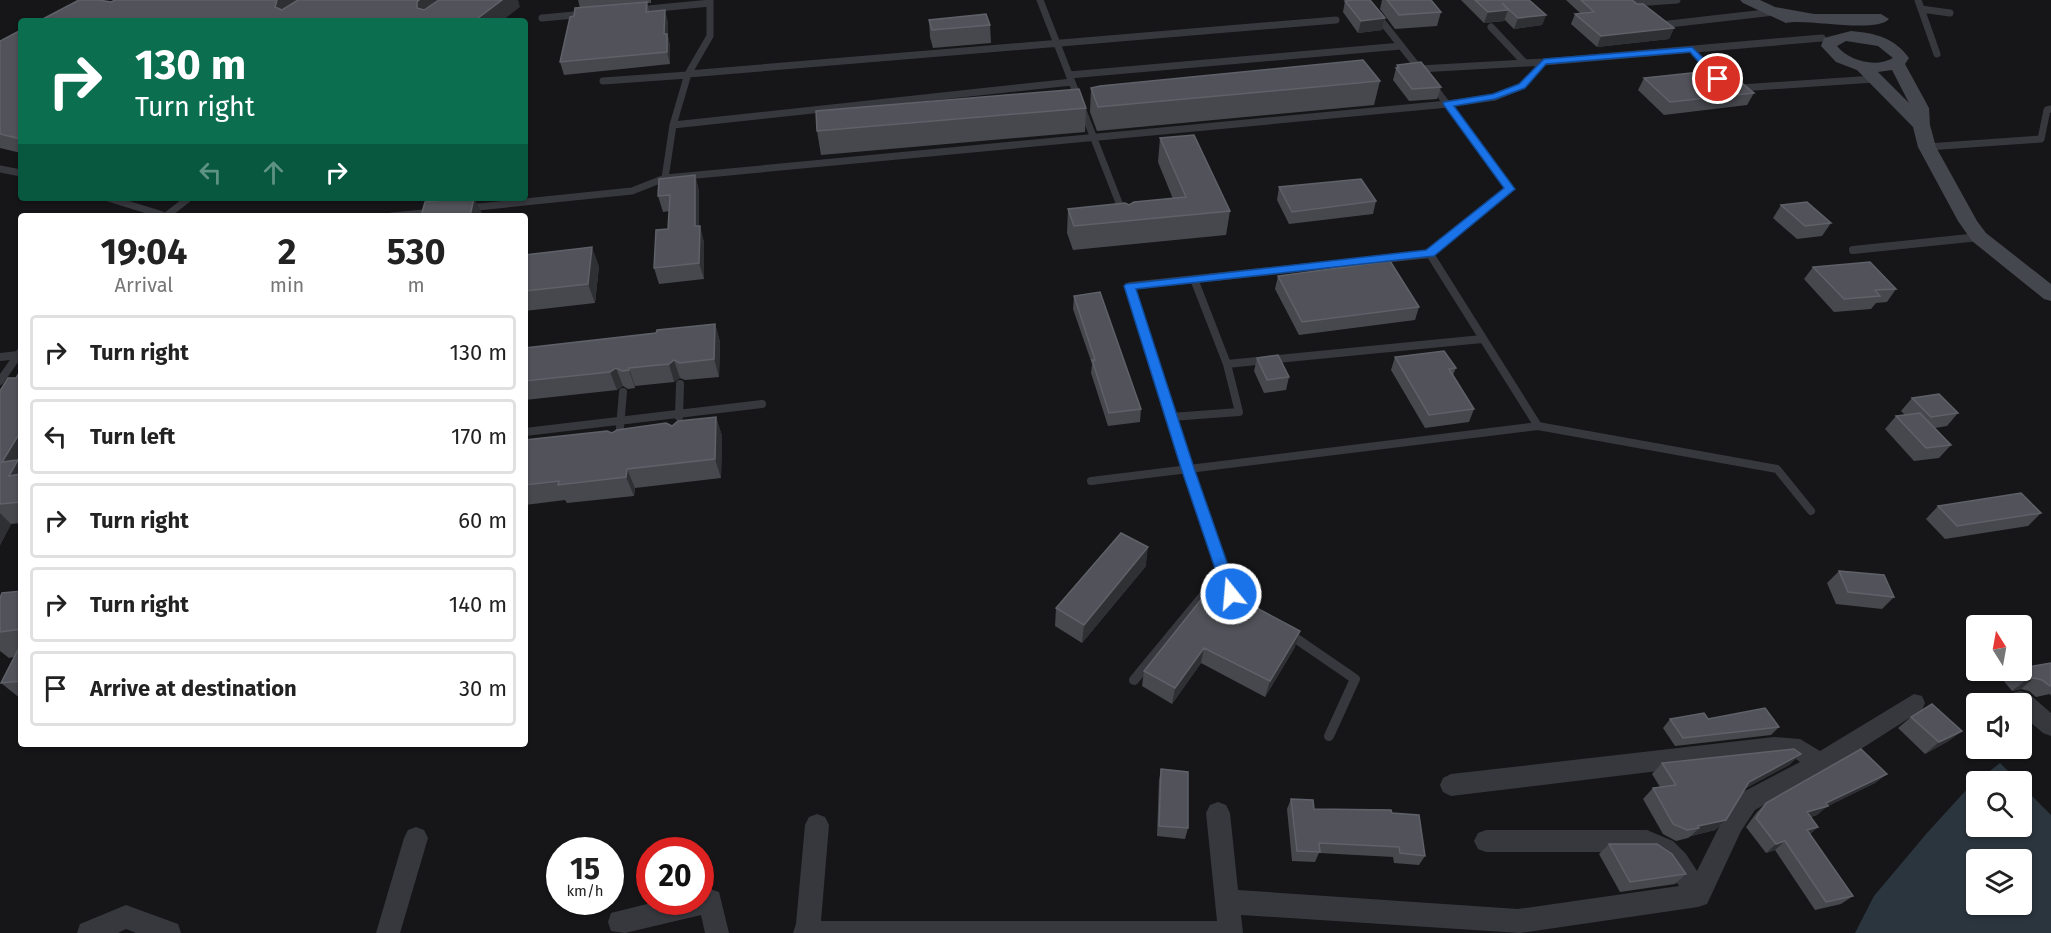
<!DOCTYPE html>
<html lang="en">
<head>
<meta charset="utf-8">
<style>
	body { margin:0; font-family:"Fira Sans",sans-serif; background:#f2f2f2; color:#222; height:100vh; display:flex; flex-direction:column; font-size:22px; white-space:nowrap }
	* { box-sizing:border-box; margin:0 }
	p { font-size:20px; color:#767676 }
	.icon { flex:none; width:33px; height:33px; fill:none; stroke:currentColor; stroke-width:2; stroke-linecap:round; stroke-linejoin:round }
	.map { position:relative; flex:1; overflow:hidden }
	.panel { position:absolute; left:18px; top:213px; width:510px; height:534px; display:flex; flex-direction:column; background:#fff; border-radius:6px; box-shadow:0 2px 4px #0004 }
	.panel>* { flex:none }
	.hud { position:absolute; left:18px; top:18px; width:510px; height:183px; border-radius:6px; box-shadow:0 2px 4px #0004; background:#0b6e4f; color:#fff; overflow:hidden }
	.needle { width:39px; rotate:349deg }
	.controls { position:absolute; left:1966px; top:615px; display:grid; gap:12px }
	.controls a { display:grid; place-items:center; width:66px; height:66px; border-radius:6px; background:#fff; box-shadow:0 2px 4px #0004; font-size:30px }
	.speed { position:absolute; left:546px; top:837px; display:flex; gap:12px; font-size:30px; font-weight:700; text-align:center }
	.speed>* { display:grid; place-content:center; width:78px; height:78px; border-radius:50%; background:#fff; box-shadow:0 2px 4px #0004; line-height:1 }
	.speed small { font-size:15px; font-weight:400 }
	.speed .limit { border:9px solid #d22; background:#fff; color:#111 }
	.pin { position:absolute; display:grid; place-items:center; width:51px; height:51px; color:#fff; margin:-26px; border:3px solid #fff; border-radius:50%; box-shadow:0 2px 6px #0007 }
	.me { position:absolute; width:66px; margin:-33px; rotate:343deg; stroke-linejoin:round; filter:drop-shadow(0 0 4px #0008) }
	.turn { display:flex; align-items:center; gap:21px; height:126px; padding:0 18px; font-size:27px }
	.turn .icon { width:78px; height:78px; stroke-width:2.5 }
	.turn b { display:block; font-size:42px; line-height:51px }
	.lanes { display:flex; align-items:center; height:57px; padding:0 18px; background:#0003; justify-content:center; gap:30px; direction:ltr }
	.lanes .off { opacity:.35 }
	.eta { display:flex; justify-content:space-evenly; align-items:center; height:102px; text-align:center }
	.eta b { font-size:36px; font-weight:700; line-height:42px }
	ul { padding:0; list-style:none }
	li { display:flex; align-items:center; gap:18px; height:75px; margin:0 12px 9px; padding:0 6px; border:3px solid #e0e0e0; border-radius:6px }
	li div { flex:1 }
	li b { display:block; font-size:22px }
	li em { font-style:normal }
	.map>svg:first-child { display:block }
</style>
</head>
<body>
<div class="map">
<svg width="2051" height="933" viewBox="0 0 2051 933">
	<rect width="100%" height="100%" fill="#161619"/>
	<path fill="#2b353e" fill-rule="evenodd" d="M2000,763l18,18 -41,1v44h45v-40l29,29v118h-196l19,-37 53,-63 41,-45zM1977,860h45v44h-45z"/>
	<g fill="none" stroke-linecap="round" stroke-linejoin="round">
		<path stroke="#37383e" stroke-width="7" d="M1040,0l83,213
			M1365,0l56,71
			M1918,0l19,54
			M1635,3l42,-3
			M1921,9l29,4
			M638,10l72,-7
			M542,18l43,-4
			M1660,25l114,-13
			M1491,27l34,36
			M1692,50l26,29
			M1419,69l125,-7 278,-24
			M688,74l648,-54
			M1069,75l332,-29
			M603,81l85,-6
			M1432,84l78,105 -56,46
			M1741,88l133,-9
			M673,125l399,-43
			M1927,147l114,-8 6,-29 4,-1
			M0,169l21,4
			M665,178l8,-53 15,-51 22,-38v-36
			M108,198l58,18 23,-18
			M468,208l164,-17 33,-13 783,-74 47,-7 27,-11 22,-24
			M392,216l42,-4"/>
		<path stroke="#37383e" stroke-width="8" d="M1456,233l-26,21 108,172
			M1853,250l126,-13
			M0,357l18,-2
			M1227,364l255,-25
			M0,381l21,-30
			M679,417l1,-33
			M1171,417l68,-5 -12,-48 -33,-85
			M525,432l237,-28
			M619,440l4,-48
			M1091,481l447,-55 239,43 34,42
			M1211,539l-81,-253 300,-32"/>
		<path stroke="#37383e" stroke-width="10" d="M1211,537l19,56
			M1288,633l67,46 -26,57
			M1134,680l90,-109"/>
		<path fill="#37383e" fill-rule="evenodd" d="M2020,691l8,2 23,20v23l-8,-3 -21,-18v-11h-11l-2,-4 3,-7z
			M1914,694l8,2 3,7 -3,7 -94,60 -73,40 -14,21 -34,73 -9,3 -178,26 -279,-18 2,18h-450l3,-9 9,-99 4,-8 8,-3 8,3 4,8 -8,96h396l-11,-108 4,-8 8,-3 8,3 4,8 8,77 280,19 161,-23 -16,-23 -16,-11h-161l-8,-3 -4,-8 4,-8 8,-3h161l26,11 13,13 11,17 28,-56 14,-21 61,-32 -4,-3 -22,-2 -323,39 -8,-4 -3,-7 3,-7 8,-4 323,-37 26,2 20,12z
			M416,827l8,3 4,8 -28,95h-24l28,-95 4,-8z
			M710,889l9,3 10,41h-24l-4,-18 -76,18 -14,-2 -3,-9 3,-9 44,-11h45v-11z
			M126,905l52,19 3,9h-45l-10,-4 -8,4h-41l3,-9z"/>
		<path fill="#45474e" fill-rule="evenodd" d="M1740,0h20l15,7 39,7h67l8,5c-14,15 -83,-1 -103,4l-43,-20z
			M1851,31c24,2 44,7 58,27l-4,6 24,44 1,17 6,22 41,74 9,12 65,51v17l-7,-2 -72,-58 -14,-20 -40,-74 -5,-20 -56,-57 -21,-8 -15,-16 3,-8zM1846,41l32,5 15,12c-17,10 -44,3 -56,-12zM1892,70l17,33 -31,-31z"/>
	</g>
	<path fill="#47484e" d="M578,0h73v3h-4l2,8 19,11v14l2,10v18l-106,11 -4,-13 14,-46 6,-8z
		M1382,0h49l10,12 -4,14 -42,3 -15,-20z
		M1461,0h68l17,15 -4,10 -28,4 -9,-9 -1,1 -20,2z
		M1566,0h66l42,28 -5,11 -72,8 -26,-23 4,-10 5,-1z
		M1345,1l40,17 -3,12 -24,3 -15,-21z
		M929,20l61,5 1,18 -58,5 -3,-11z
		M21,30v123l-21,-5v-107z
		M1397,65l44,22 -4,12 -28,2 -16,-21z
		M1644,78l110,15 -7,12 -83,10 -26,-25z
		M1380,81l-6,24 -277,26 -7,-19 1,-24z
		M1086,108l-1,24 -264,23 -4,-24z
		M1160,138l70,73 -4,24 -153,15 -6,-17 1,-24 61,-4 44,-6 -15,-37z
		M695,175l4,16v35l5,16v37l-45,5 -5,-16 14,-39 1,-18 -6,1 -5,-16z
		M1279,187l97,14 -3,13 -84,10 -12,-24z
		M1781,205l50,18 -9,13 -25,3 -24,-21z
		M525,255l74,11 -4,37 -70,8z
		M1813,267l83,22 -9,13 -11,1 -5,6 -37,3 -30,-33z
		M1278,276l141,31 -4,13 -116,15 -24,-46z
		M1074,296l67,113 -1,13 -32,4 -17,-53 1,-9 -19,-55z
		M715,324l5,18 -1,35 -34,3 -5,-2 -6,4 -39,4v2l-7,1 -5,-3 -6,4 -92,10v-52l131,-15z
		M1395,357l61,11 -3,7 21,34 -5,13 -44,6 -34,-58z
		M1257,358l32,19 -3,13 -22,3 -10,-22z
		M21,370v153l-10,1 -11,21v-154l16,-13z
		M1912,398l46,15 -11,13 -12,2 16,17 -12,13 -25,3 -29,-32 11,-13 9,-1 -4,-4z
		M716,417l6,19 -1,42 -86,10 -1,8 -67,7 -2,-3 -40,5v-65l87,-7 60,-7z
		M1938,506l103,7 -13,13 -83,13 -19,-20z
		M1146,566l-64,77 -27,-17 1,-18z
		M1839,571l55,26 -12,12 -46,-5 -9,-21z
		M21,591v108l-20,-16 13,-26 -5,1 -9,-7v-53z
		M1244,593l-2,7 53,47 -30,50 -64,-34 -29,41 -30,-18 2,-15z
		M2051,663v33l-1,-2 -14,3 -7,-6 -8,-2 -9,2 -9,-11 12,-10h7z
		M1911,717l51,14 -15,11 -22,12 -27,-26z
		M1670,719h38l71,8 -8,8 -96,11 -12,-18z
		M1801,754l-12,11 -45,24 -18,31 -11,10 -24,6 -3,2 -12,3 -13,-7 -20,-35 10,-11 7,-1 -8,-13 10,-11z
		M1161,769l27,59 -3,11 -28,-3 2,-56z
		M1887,774l-12,9 -49,24 -9,8 -6,2 7,10 -8,7 43,62 -12,8 -26,6 -40,-60 -9,3 -20,-26 11,-15 9,-9z
		M1291,799l23,10 78,4 33,43 -6,9 -25,-2 -1,-6 -74,-4 -4,9 -23,-1 -5,-52z
		M1609,844l77,30 -11,10 -55,8 -21,-38z"/>
	<path fill="#2f3034" d="M277,0h34l-26,16 -10,-9z
		M419,0h18l2,7 -16,14 -6,-13v-6z
		M502,0h16l2,7 -18,14h-28z
		M665,10l3,12v14l2,10v18l-3,-12 -3,-18z
		M1508,10l-4,11 -20,2 4,-11z
		M1546,15l-4,10 -28,4 4,-11z
		M1385,18l-3,12 -24,3 3,-12z
		M1674,28l-5,11 -72,8 4,-11z
		M695,175l4,16v51l-4,-16z
		M474,198l8,15 -1,3h-11z
		M700,226l4,16v37l-5,-16z
		M592,247l7,19 -4,37 -7,-19z
		M715,324l5,18 -1,35 -5,-18z
		M674,360l6,18 -6,4 -5,-18z
		M616,368l7,18 -6,4 -7,-18z
		M629,368l6,18v2l-6,-18z
		M716,417l6,19 -1,42 -6,-19z
		M21,431v57l-12,-12 -7,-14z
		M627,469l8,19 -1,8 -8,-19z
		M0,513l11,11 -11,21z
		M1148,547l-2,19 -64,77 2,-18z
		M1300,631l-5,16 -30,50 5,-16z
		M1204,648l-3,15 -29,41 3,-16z
		M2034,678l-13,11 -9,2 14,-11z
		M1962,731l-15,11 -22,12 14,-12z
		M1801,754l-12,11 -52,28 12,-11z
		M1887,774l-12,9 -49,24 -9,8 -21,6 11,-9z
		M1726,820l-11,10 -24,6 8,-8 -1,-2z
		M1818,827l-10,8 -1,-5z
		M1785,841l-10,9 -9,3 10,-9z"/>
	<path fill="#52535a" stroke="#5f6169" stroke-width="1.5" d="M79,0h20l12,2 4,-2h162l-2,7 7,3 16,-10h121l-2,2v6l7,2 15,-10h63l-28,21h-435z
		M1353,0h17l15,18 -24,3 -16,-20z
		M1387,0h44l10,12 -42,3z
		M1475,0h54l17,15 -28,3 -16,-15 6,7 -20,2z
		M1581,0h51l5,4h6l31,24 -73,8 -26,-22 19,-2z
		M647,2l-1,10 19,-2 -1,24h3v18l-107,10 10,-45 4,-1 1,-8z
		M986,14l4,11 -58,5 -3,-10z
		M21,30v109l-21,-5v-93z
		M1363,60l17,21 -282,26 -7,-19 9,-2z
		M1421,62l20,25 -29,2 -16,-21h3l-2,-3z
		M1719,70l8,1 27,22 -84,9 -26,-24z
		M1079,89l7,19 -269,23 -1,-20z
		M1194,135l36,76 -156,15 -6,-17 57,-6 4,2 5,-3 52,-5 -26,-59z
		M695,175v51h5l-1,37 -45,5 2,-38 12,-1 2,-34 -12,1 1,-17z
		M1361,179l15,22 -84,11 -13,-25z
		M465,198h9l-4,18h-49l4,-14z
		M1807,202l24,21 -26,3 -24,-21z
		M592,247l-4,37 -63,7v-36z
		M1390,261l29,46 -117,15 -24,-46z
		M1870,262l26,27 -21,1 5,6 -36,3 -31,-32z
		M1100,292l41,117 -32,4 -17,-53h3l-21,-64z
		M715,324l-1,35 -34,4 -6,-3 -5,4 -40,4v2l-7,1 -6,-3 -6,4 -85,9v-33l131,-15 1,-3z
		M1444,351l12,17 -7,1 25,40 -45,6 -34,-58z
		M1278,355l11,22 -22,3 -10,-22z
		M21,370v61l-19,31 16,-2 -9,16 12,-2v28l-21,2v-113l8,-13h8z
		M1939,394l19,19 -27,4 -19,-19z
		M1920,413l31,32 -25,3 -30,-32z
		M716,417l-1,42 -88,10 -1,8 -68,8 1,-4 -34,4v-45l82,-9 5,2 5,-3 49,-7 6,3 6,-5z
		M2021,493l20,20 -84,13 -19,-20z
		M1121,533l27,14 -64,78 -28,-17z
		M1839,571l45,4 10,22 -46,-5z
		M1219,577l25,16 -4,6 60,32 -30,50 -66,-33 -29,40 -31,-17z
		M21,591v38l-21,3v-34l2,-5z
		M21,644v37l-20,2z
		M2051,663v23h-1l-8,-6 -8,-2 -8,2 -9,-10h5v-2z
		M1932,704l30,27 -23,11 -28,-25z
		M1765,708l14,19 -96,11 -13,-19 34,-6 4,6z
		M1794,749l7,5 -52,28 -23,38 -28,6 1,2 -12,2 -14,-6 -20,-36 23,-3 -14,-22z
		M1861,749l26,25 -61,29 2,3 -21,6 11,15 -11,3 46,66 -27,6 -41,-61 -9,3 -20,-26 10,-15z
		M1161,769l27,3v56l-29,-2z
		M1291,799l22,1 1,9 77,1 1,3 27,2 6,41 -25,-3 -1,-6 -80,-4 1,9 -23,-1z
		M1609,844h48l15,10 14,20 -56,8z"/>
	<path fill="#1a73e8" stroke="#114b97" stroke-width="1.5" d="M1692,47l30,30v4h-7l-25,-29 -144,12 -21,24 -30,11 -41,7 61,83 -81,67 -298,33 58,179 44,126 -2,4 -5,2 -6,-2 -44,-130 -57,-182 2,-2 300,-34 78,-62 -61,-84 1,-2 49,-8 26,-10 25,-25z"/>
</svg>
<div class="controls">
<a><svg class="needle" viewBox="-14 -14 28 28"><path d="M0-13l5 13h-10z" fill="#e53935"/><path d="M0 13l5-13h-10z" fill="#767676"/></svg></a>
<a><svg class="icon" aria-label="sound" viewBox="0 0 24 24"><path d="M4 9h4l5-4v14l-5-4H4zM17 9q2 3 0 6"/></svg></a>
<a><svg class="icon" aria-label="search" viewBox="0 0 24 24"><circle cx="10" cy="10" r="6"/><path d="M15 15l6 6"/></svg></a>
<a><svg class="icon" aria-label="layers" viewBox="0 0 24 24"><path d="M12 4l9 5-9 5-9-5zM3 14l9 5 9-5"/></svg></a>
</div>
<div class="speed"><div>15<small>km/h</small></div><div class="limit">20</div></div>
<div class="pin" style="left:1718px;top:79px;background:#d93025"><svg class="icon" aria-label="arrive" viewBox="0 0 24 24"><path d="M6 21V4h12l-3 4 3 4H6"/></svg></div>
<svg class="me" style="left:1231px;top:594px" viewBox="-20 -20 40 40"><circle r="17" fill="#1a73e8" stroke="#fff" stroke-width="3"/><path d="M0-11L8 9 0 5-8 9z" fill="#fff"/></svg>
<div class="hud">
<div class="turn"><svg class="icon" aria-label="right" viewBox="0 0 24 24"><path d="M7 20v-9h11M14 6l5 5-5 5"/></svg><div><b>130 m</b>Turn right</div></div>
<div class="lanes"><svg class="icon off" aria-label="left" viewBox="0 0 24 24"><path d="M17 20v-9H6M10 6l-5 5 5 5"/></svg><svg class="icon off" aria-label="ahead" viewBox="0 0 24 24"><path d="M12 20V5M6 11l6-6 6 6"/></svg><svg class="icon" aria-label="right" viewBox="0 0 24 24"><path d="M7 20v-9h11M14 6l5 5-5 5"/></svg></div>
</div>
<section class="panel">
<div class="eta">
<div><b>19:04</b><p>Arrival</p></div>
<div><b>2</b><p>min</p></div>
<div><b>530</b><p>m</p></div>
</div>
<ul>
<li><svg class="icon" aria-label="right" viewBox="0 0 24 24"><path d="M7 20v-9h11M14 6l5 5-5 5"/></svg><div><b>Turn right</b></div><em>130 m</em></li>
<li><svg class="icon" aria-label="left" viewBox="0 0 24 24"><path d="M17 20v-9H6M10 6l-5 5 5 5"/></svg><div><b>Turn left</b></div><em>170 m</em></li>
<li><svg class="icon" aria-label="right" viewBox="0 0 24 24"><path d="M7 20v-9h11M14 6l5 5-5 5"/></svg><div><b>Turn right</b></div><em>60 m</em></li>
<li><svg class="icon" aria-label="right" viewBox="0 0 24 24"><path d="M7 20v-9h11M14 6l5 5-5 5"/></svg><div><b>Turn right</b></div><em>140 m</em></li>
<li><svg class="icon" aria-label="arrive" viewBox="0 0 24 24"><path d="M6 21V4h12l-3 4 3 4H6"/></svg><div><b>Arrive at destination</b></div><em>30 m</em></li>
</ul>
</section>
</div>
</body>
</html>
